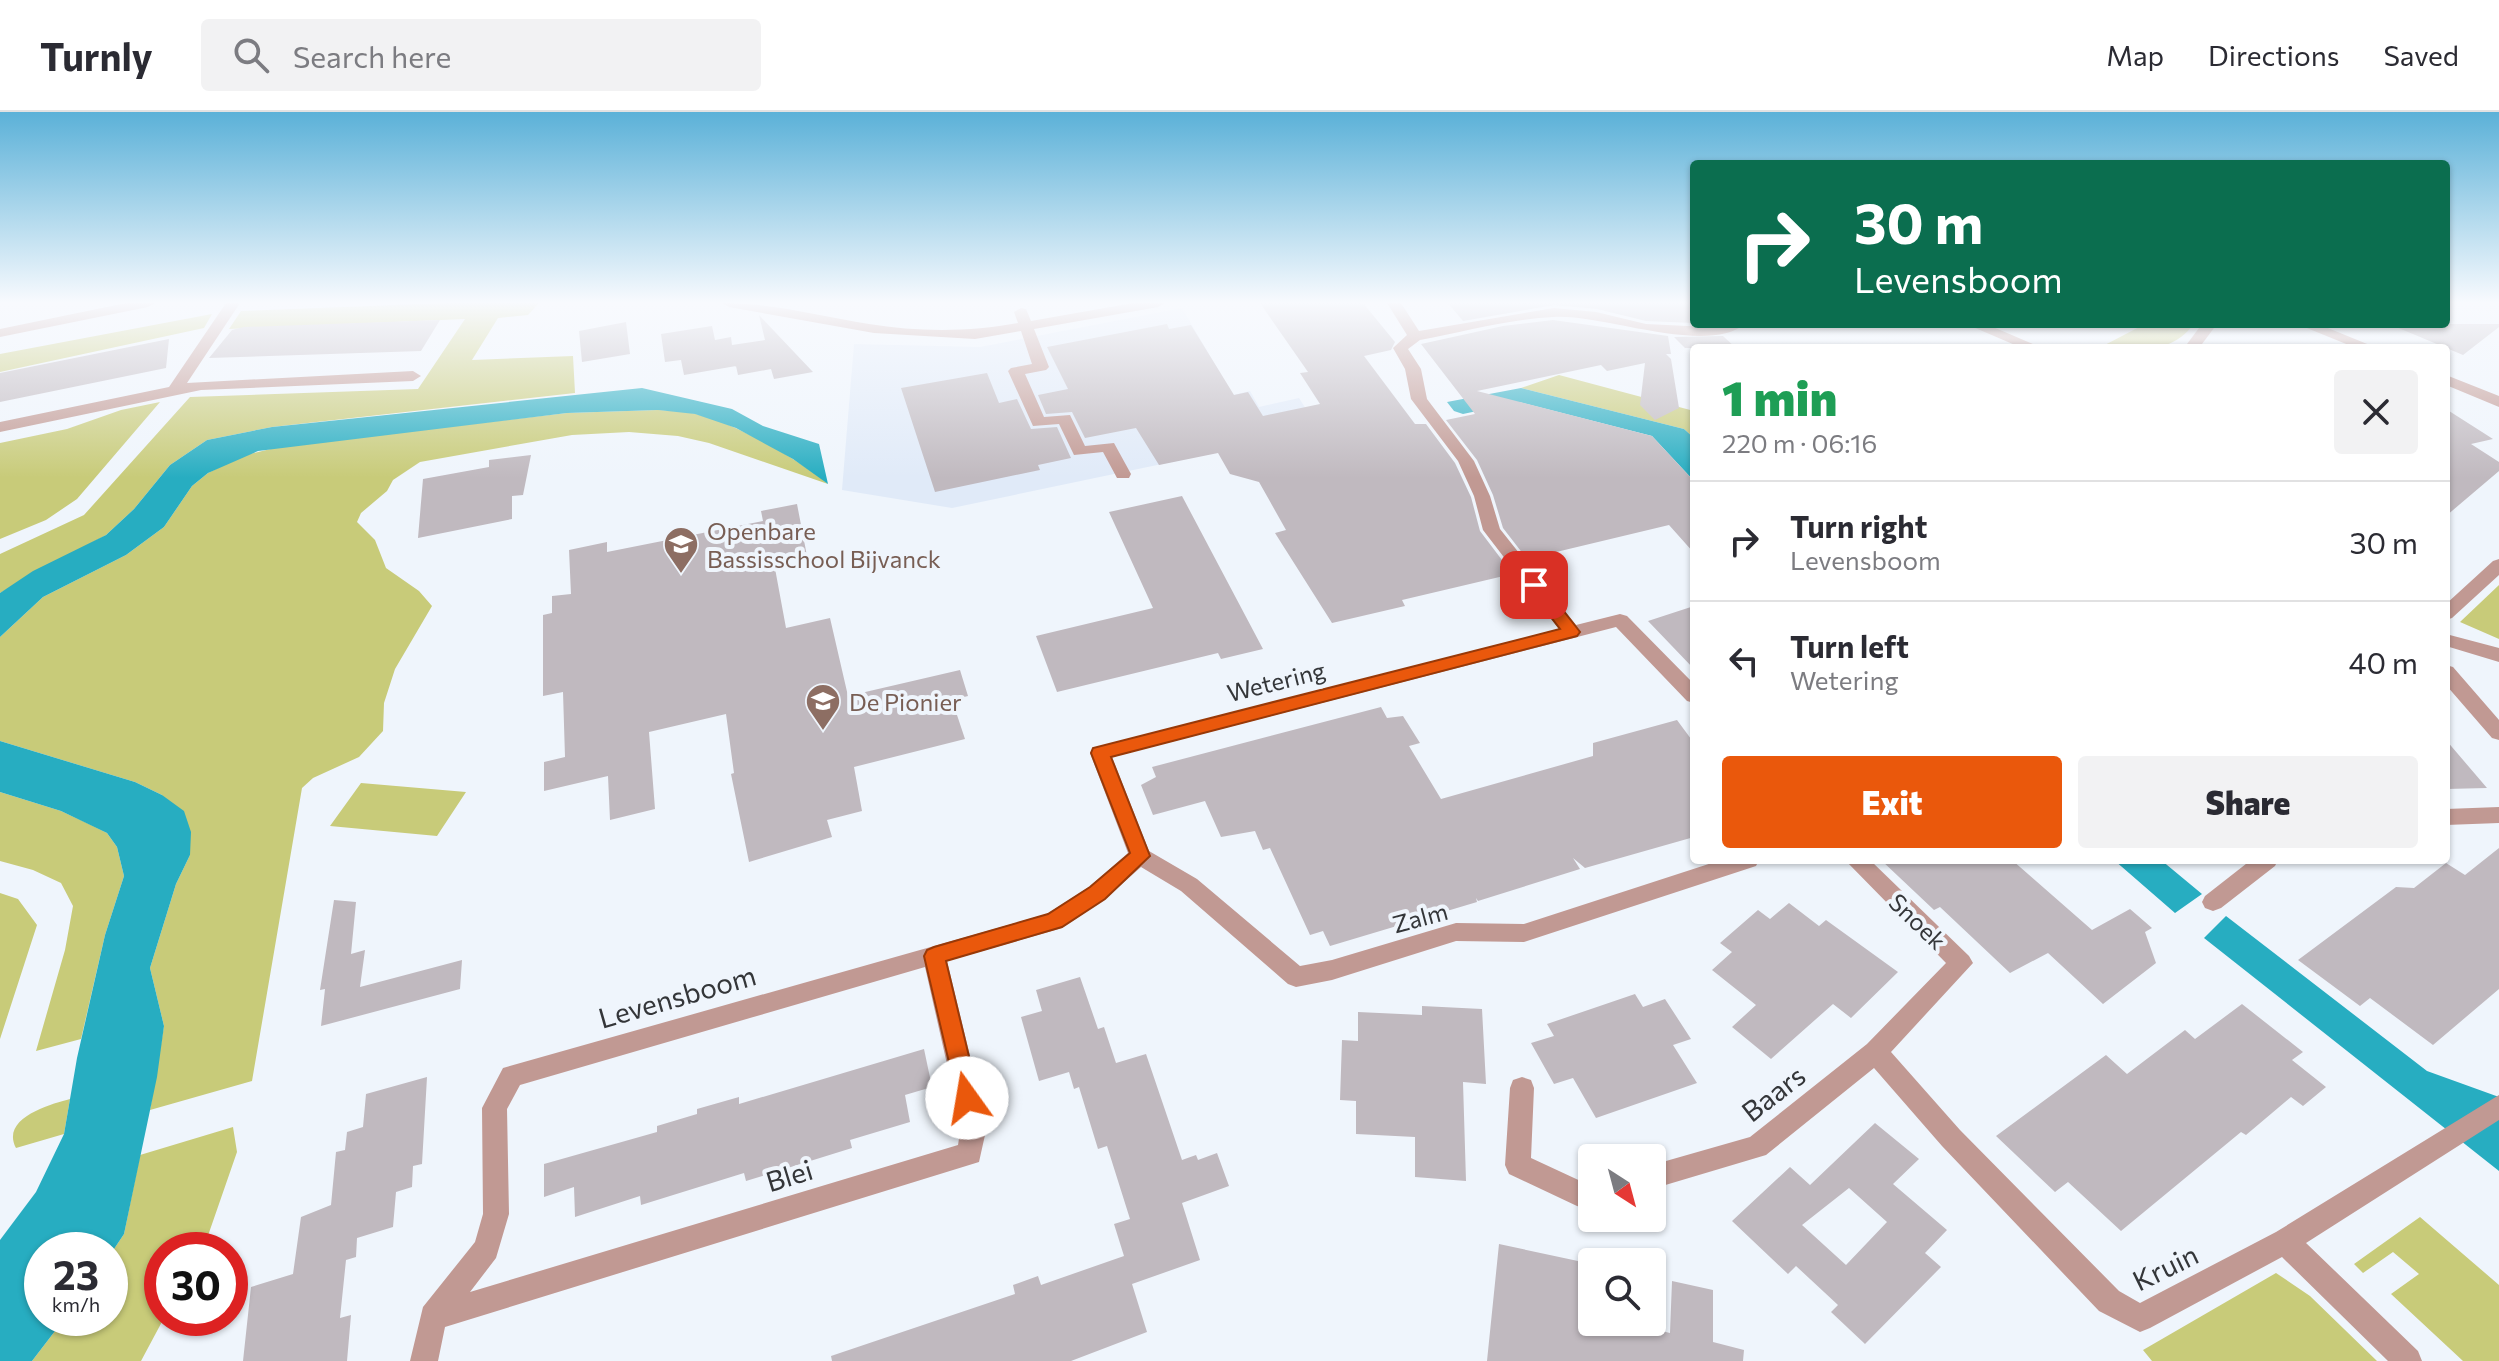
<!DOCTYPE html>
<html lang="en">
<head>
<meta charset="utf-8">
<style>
	body { margin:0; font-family:Commissioner,sans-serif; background:#f2f2f3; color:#2b2b33; height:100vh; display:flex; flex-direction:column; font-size:30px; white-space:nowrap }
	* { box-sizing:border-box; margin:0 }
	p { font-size:26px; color:#7c7c81 }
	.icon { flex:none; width:44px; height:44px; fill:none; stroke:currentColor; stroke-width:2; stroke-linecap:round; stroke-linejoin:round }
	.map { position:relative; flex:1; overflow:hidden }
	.side { position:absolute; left:1690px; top:232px; width:760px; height:520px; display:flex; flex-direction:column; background:#fff; border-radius:8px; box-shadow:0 2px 6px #0004 }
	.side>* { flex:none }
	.banner { position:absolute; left:1690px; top:48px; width:760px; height:168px; border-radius:8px; box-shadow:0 2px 6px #0004; background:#0b6e4f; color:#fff; overflow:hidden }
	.needle { width:52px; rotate:144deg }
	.buttons { position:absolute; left:1578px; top:1032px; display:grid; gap:16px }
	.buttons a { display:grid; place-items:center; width:88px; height:88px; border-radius:8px; background:#fff; box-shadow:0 2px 6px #0004; font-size:40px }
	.speed { position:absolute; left:24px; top:1120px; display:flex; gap:16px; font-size:40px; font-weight:700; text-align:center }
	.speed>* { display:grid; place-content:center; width:104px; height:104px; border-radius:50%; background:#fff; box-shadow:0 2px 6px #0004; line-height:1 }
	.speed small { font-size:20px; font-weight:400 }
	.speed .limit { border:12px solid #d22; background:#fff; color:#111 }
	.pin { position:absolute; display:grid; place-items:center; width:68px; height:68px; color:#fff; margin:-34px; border-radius:16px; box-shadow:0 4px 12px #0006 }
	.me { position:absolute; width:88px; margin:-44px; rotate:347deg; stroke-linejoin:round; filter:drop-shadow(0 0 6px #0008) }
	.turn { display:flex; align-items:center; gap:28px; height:168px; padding:0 32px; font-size:36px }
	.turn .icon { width:104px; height:104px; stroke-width:2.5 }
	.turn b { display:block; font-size:56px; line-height:68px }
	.round { display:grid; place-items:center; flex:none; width:84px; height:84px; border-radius:8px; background:#f2f2f3 }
	.headline { display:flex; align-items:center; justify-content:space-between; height:136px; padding:0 32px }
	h1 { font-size:48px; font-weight:800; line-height:60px; color:#1e9e55 }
	.cta { display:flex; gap:16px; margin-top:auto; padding:16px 32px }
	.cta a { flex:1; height:92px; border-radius:8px; background:#ea580c; color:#fff; font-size:32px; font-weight:800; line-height:92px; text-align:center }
	.cta a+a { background:#f2f2f3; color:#2b2b33 }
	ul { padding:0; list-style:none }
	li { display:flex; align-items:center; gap:24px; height:120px; padding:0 32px; border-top:2px solid #e1e1e2 }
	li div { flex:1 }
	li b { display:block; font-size:30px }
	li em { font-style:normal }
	header { display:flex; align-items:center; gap:48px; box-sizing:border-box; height:112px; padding:0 40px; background:#fff; border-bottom:2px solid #e1e1e2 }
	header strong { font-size:38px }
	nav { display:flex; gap:44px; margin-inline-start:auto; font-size:28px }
	.search { width:560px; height:72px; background:#f2f2f3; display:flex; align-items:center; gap:20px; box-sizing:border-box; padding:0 28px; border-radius:8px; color:#7c7c81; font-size:30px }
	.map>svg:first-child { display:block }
</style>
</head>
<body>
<header>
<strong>Turnly</strong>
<div class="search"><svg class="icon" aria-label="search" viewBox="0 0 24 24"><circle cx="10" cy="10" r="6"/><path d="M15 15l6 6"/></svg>Search here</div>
<nav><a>Map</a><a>Directions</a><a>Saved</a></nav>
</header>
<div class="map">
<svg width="2499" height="1249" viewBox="0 0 2499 1249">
	<rect width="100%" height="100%" fill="#eff5fc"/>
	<path fill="#e0eaf8" d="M1182,196l51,87 17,-4 9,16 40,-9 21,33 -368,77 -110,-18 12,-146 126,3z"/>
	<path fill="#c8cb79" d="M446,191h93l-11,12 -30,3 -26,42 101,-4 2,37 -303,34 -65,13 -37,25 -36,44 -28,26 -106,58v-39l84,-39 106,-118 228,-8 47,-70 -236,10 12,-18z
		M212,202l-8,14 -204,44v-18z
		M2145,212h49c-26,33 -56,24 -95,24z
		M1559,263l135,36v27l-10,-9 -163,-41z
		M160,290l-83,97 -31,21 -46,19v-96l67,-14 54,-19z
		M658,298c12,1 26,1 38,4 39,9 101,44 132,70l-119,-41 -31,-7 -49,-4 -57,3 -152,27 -27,18 -6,11 -26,22 -4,9 18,18 11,28 33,23 13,15 -37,63 -11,34 -1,28 -24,26 -46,21 -11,10 -50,293 -102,29 14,-84 -14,-58 26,-84 14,-29 -28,-60 -27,-13 -135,-41v-104l43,-40 83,-42 38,-28 28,-41 16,-13 33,-17 42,-10 284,-33z
		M2499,473v54l-39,-17z
		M361,671l105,9 -29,44 -107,-10z
		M0,680l61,19 30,14 16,8 10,14 7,29 -19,59 -24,104 -45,12 29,-101 8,-44 -12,-23 -28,-13 -33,-9z
		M0,781l18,6 19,26 -37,114z
		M70,987l-6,35 -48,14c-16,-30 35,-44 54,-49z
		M233,1015l4,25 -34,98h-41l2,68 -23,43h-109l33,-43h45v-63l14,-21 16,-79z
		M2420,1105l79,68v76h-36l-72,-67 28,-20 -26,-22 -30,21 -9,-9z
		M2276,1161l34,23 67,65h-225l-9,-11z"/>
	<path fill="#27adc1" d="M642,276l90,21 31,17 56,18 9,40 -35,-25 -57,-31 -41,-14 -37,-4 -91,3 -309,38 -50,22 -16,13 -28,41 -38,28 -83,42 -43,40v-44l33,-22 73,-36 28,-26 36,-44 37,-25 65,-13z
		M1521,276l163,41 10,9v43l-42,-45 -133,-34 -56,12 -9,-3 -7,-9z
		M0,629l135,41 27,13 22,16 7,21 -1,23 -14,29 -26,84 14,58 -7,51 -33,157 -14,21v-5h-68v68h23l-33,43h-32v-121l36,-48 28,-58 13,-76 28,-123 19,-59 -7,-29 -10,-14 -46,-22 -61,-19z
		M2114,748h47l41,34 -27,19z
		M2226,804l201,155 72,26v74l-295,-233z"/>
	<path fill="#c0b9bf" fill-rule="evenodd" d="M1260,191h103l32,39 -4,8 -27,6 51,68h11l29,39 16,34 9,34 25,33 -5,1 8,10 -106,25 3,6 -73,17 -57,-90 11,-3 -27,-48 -29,-8 -12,-21 -59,12 -23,-37 -51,10 -13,-26 -26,2 -8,-19 30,-6 -21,-42 120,-23 2,5 22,-4 43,70 14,-3 15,24 57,-12 -20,-31 8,-1z
		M1448,191h246v20l-48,-2 -49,-12 -43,-4 -91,16z
		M759,203l54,57 -39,7 -3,-10 -33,6 -4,-18 2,9 -52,9 -3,-15 -16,2 -4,-28 51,-8 3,14 16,-3 1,8 33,-5z
		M440,208l-19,31 -212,7 23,-28 12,-3z
		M1553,208l115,16 3,18h-5l5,5 8,49 -24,12 -15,-15 5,-42 -38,8 -6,-6 -124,26 175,45 42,45v72l-25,-28 -142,34 -24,-31 -10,-33 -16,-35 -31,-40 29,-6 -54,-70 82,-18z
		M626,210l4,32 -48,8 -3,-31z
		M2389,212h110v3l-36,28z
		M1723,224l13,12h-51l-11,-11z
		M169,227l-3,29 -166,34v-29z
		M987,261l12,30 18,-4 14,30 26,-2 14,31 -33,7 2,5 -105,22 -34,-104z
		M2446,297l47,30 -22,5 28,18v9l-53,45z
		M531,343l-8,40 -11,1v23l-94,19 5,-59 66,-12v-7z
		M1182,384l81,153 -42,10 -3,-6 -161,39 -21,-56 117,-28 -44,-96z
		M797,392l10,52 -33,7 12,65 44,-10 18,78 112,-26 8,26 -16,4 13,39 -111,28 8,44 -35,9 5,17 -83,25 -18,-88 3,-1 -8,-59 -77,18 6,77 -45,11 -2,-44 -64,15v-29l21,-5 -2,-65 -20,4v-81l9,-2v-17l19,-2 -2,-44 38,-8v10l156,-31 -2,-10z
		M1694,494v63l-46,-48z
		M1381,595l6,11 16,-2 17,27 -11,3 32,53 152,-43v-13l84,-23 17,23v94l-109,31 -12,-10 7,11 -102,32 -2,-3 1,4 -147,44 -7,-15 -13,4 -40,-87 -7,2 -8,-19 -34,6 -16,-36 -52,14 -12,-30 15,-8 -4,-10z
		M2446,628l41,48 -41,1z
		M2499,736v141l-66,56 -63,-47 -10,8 -62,-46 98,-73 18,1 32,-25 19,12z
		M1881,748h131l80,70 38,-21 22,19 -7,4 11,31 -53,41 -55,-51 -38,20 -70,-66 -6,3z
		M334,788l22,2 -5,52 14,-4 -5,37 102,-27 -2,29 -139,37 4,-37 -5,1z
		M1789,791l30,23 7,-6 72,52 -47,46 -18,-14 -62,55 -39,-32 24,-22 -44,-35 20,-18 -12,-9 38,-33 12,9z
		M1080,865l18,52 6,-2 12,36 30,-9 36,106 14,-5 2,5 19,-7 12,33 -47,17 18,57 -68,24 15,48 -76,29h-239l-1,-5 184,-62 -2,-9 25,-9 3,9 83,-29 -10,-32 16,-5 -23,-73 -9,3 -19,-62 -5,2 -5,-17 -30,9 -18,-64 21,-6 -6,-21z
		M1635,882l8,13 22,-8 26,40 -18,6 24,38 -101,35 -23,-40 -19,6 -23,-41 23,-7 -7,-12z
		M2242,892l61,48 -11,8 34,27 -23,19 -12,-9 -45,38 -5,-3 -120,99 -53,-49 -13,10 -59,-56 110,-81 21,19 58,-44 10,9z
		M1422,894l60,3 4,75 -23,-2 3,99 -51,-4v-40l-59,-3v-33l-16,-1 2,-60 16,1v-29l64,3z
		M924,937l8,38 -27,8 5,27 -60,18 2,8 -106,33 -2,-8 -103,32 -1,-9 -65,21 -1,-30 -30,10v-33l113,-32v-6l40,-12v-5l42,-12v7z
		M427,965l-5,87 -9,2 -1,21 -16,5 -3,35 -36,11 -1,19 -10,3 -6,58 11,-3 -4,46h-104l8,-74 42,-13 8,-57 30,-12 5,-53 9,-2 2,-18 16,-5 3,-33z
		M1875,1011l44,36 -26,25 54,46 -22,23 16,14 -76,77 -34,-32 7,-7 -42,-39 -8,8 -56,-53 58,-54 20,18zM1849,1076l38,34 -41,43 -44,-40z
		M1499,1132l93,20v58h32l46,11 2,-52 41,9v52l31,8 -1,11h-256z"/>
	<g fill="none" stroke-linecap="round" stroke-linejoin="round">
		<path fill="#c19993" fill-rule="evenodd" d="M126,191h29l-7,4 -148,30v-8z
			M226,191h14l-53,80 226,-12 8,5 -8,5 -212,9 -201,42v-10l169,-35z
			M722,191c50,0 98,13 147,21 49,8 101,8 149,-1l-4,-11 7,-4 5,1 5,12 102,-18h32l-7,4 -124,22 15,38 -3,3 -21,4 19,43 26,-2 15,31 29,-3 17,31 -2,4h-12l-14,-26 -29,3 -15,-31 -26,2 -25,-55 3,-3 21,-4 -11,-33 -46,8 -101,-6 -145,-26z
			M1387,191h14l18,28 135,-23 42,4 50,12 62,3 37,-3c-39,32 -144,-11 -192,-7 -44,2 -90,15 -133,23l-12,9 13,20 6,30 47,62 16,35 10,33 76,96 44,-11 7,2 67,68v19l-7,-2 -71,-74 -504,130 37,94 48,28 103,87 32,-6 124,-37 68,1 197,-64h38l-3,6 -232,76 -68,-1 -124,39 -36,7 -8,-3 -107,-93 -40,-24 -36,32 -43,29 -115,33 40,165 -8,36 -534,165 -7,34h-28l13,-54 52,-65 8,-28 -1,-106 21,-40 544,-154 42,-27 39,-34 -38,-100 3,-5 466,-119 -76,-99 -9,-34 -16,-35 -47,-62 -6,-30 -12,-21 14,-13zM925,855l36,159 -3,19 -488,147 26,-34 13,-44 -2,-105 13,-24z
			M1966,212h20l56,24h-20z
			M2202,212h15l-18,24h-15z
			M2297,212h21l59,24h-21z
			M2446,263l53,21v11l-53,-22z
			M2499,447v16l-47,43 -6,2v-16l47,-43z
			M2446,522l53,14v14l-53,-16z
			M2446,553l7,2 46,53v20l-7,-2 -46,-53z
			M2499,695v16l-53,2v-16z
			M1845,748h25l99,96 4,7 -82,89 69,78 159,161 21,12 136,-71 223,-137v25l-193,123 112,108 4,10h-34l-106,-104 -132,71 -10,4 -41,-21 -157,-165 -68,-78 -108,87 -114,34v-24l98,-28 117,-93 79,-81z
			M2251,748h27l-3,6 -54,42 -8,3 -8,-3 -3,-6 3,-6z
			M1522,965l9,3 3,8 -3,70 56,26 5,-1v24l-6,2 -9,-3 -68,-32 -4,-9 5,-77 3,-8z"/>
	</g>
	<linearGradient id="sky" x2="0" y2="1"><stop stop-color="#5bb1d8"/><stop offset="0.52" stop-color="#f8fafe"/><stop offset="1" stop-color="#f8fafe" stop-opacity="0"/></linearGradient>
	<rect width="2499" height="366" fill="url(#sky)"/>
	<path fill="#ea580c" stroke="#983908" stroke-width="2" d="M1534,468l6,1 37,47 3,4 -3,4 -466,121 39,99 -45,43 -43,28 -116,34 33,137 -4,7 -8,3 -8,-3 -35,-149 3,-6 7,-3 114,-33 42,-27 40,-34 -39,-100 2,-5 467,-119 -34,-44z"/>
	<defs>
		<g id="school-pin" transform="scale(1.8)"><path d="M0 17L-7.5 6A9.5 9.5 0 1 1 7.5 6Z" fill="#8d6e63" stroke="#eff5fc"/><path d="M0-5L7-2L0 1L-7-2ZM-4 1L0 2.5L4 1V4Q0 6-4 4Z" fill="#fff"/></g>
	</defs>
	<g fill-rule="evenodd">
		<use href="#school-pin" x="681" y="432"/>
		<use href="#school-pin" x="823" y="589"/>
	</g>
	<g text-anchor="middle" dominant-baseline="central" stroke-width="8" stroke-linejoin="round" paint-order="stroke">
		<g font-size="24" fill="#785e54" stroke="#eff5fc" text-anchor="start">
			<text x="707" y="418">Openbare<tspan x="707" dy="28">Bassisschool Bijvanck</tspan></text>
			<text x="849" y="589">De Pionier</text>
		</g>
		<g font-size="24" fill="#343639" stroke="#eff5fc">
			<text transform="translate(1276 569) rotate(-14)">Wetering</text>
			<text transform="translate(1420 805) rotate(-15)">Zalm</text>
			<text transform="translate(1918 809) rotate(44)">Snoek</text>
		</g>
		<g font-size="28" fill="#343639" stroke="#eff5fc">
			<text transform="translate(677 884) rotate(-16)">Levensboom</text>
			<text transform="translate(1773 981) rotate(-38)">Baars</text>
			<text transform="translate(789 1063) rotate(-17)">Blei</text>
			<text transform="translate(2165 1155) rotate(-26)">Kruin</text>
		</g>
	</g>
</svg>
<div class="buttons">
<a><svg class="needle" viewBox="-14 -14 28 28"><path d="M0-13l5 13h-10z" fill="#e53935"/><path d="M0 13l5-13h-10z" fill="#7c7c81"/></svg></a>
<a><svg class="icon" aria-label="search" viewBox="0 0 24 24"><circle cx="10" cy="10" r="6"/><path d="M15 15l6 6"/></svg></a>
</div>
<div class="speed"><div>23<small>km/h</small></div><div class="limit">30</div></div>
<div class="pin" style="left:1534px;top:473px;background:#d93025"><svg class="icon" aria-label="arrive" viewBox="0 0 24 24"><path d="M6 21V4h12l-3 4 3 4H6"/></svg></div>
<svg class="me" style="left:967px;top:986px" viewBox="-20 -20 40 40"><circle r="19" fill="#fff"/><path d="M0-13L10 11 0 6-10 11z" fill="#ea580c"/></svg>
<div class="banner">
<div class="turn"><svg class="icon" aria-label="right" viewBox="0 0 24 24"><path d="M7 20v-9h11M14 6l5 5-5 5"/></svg><div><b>30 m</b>Levensboom</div></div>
</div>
<section class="side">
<div class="headline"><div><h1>1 min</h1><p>220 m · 06:16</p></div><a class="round"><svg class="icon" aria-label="close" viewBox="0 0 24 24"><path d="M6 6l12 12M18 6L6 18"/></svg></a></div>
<ul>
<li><svg class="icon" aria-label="right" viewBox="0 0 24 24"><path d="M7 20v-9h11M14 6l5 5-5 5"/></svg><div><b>Turn right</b><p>Levensboom</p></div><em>30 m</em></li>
<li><svg class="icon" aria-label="left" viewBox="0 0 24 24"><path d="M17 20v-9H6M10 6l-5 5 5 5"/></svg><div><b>Turn left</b><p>Wetering</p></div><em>40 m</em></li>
</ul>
<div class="cta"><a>Exit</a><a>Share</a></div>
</section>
</div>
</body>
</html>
